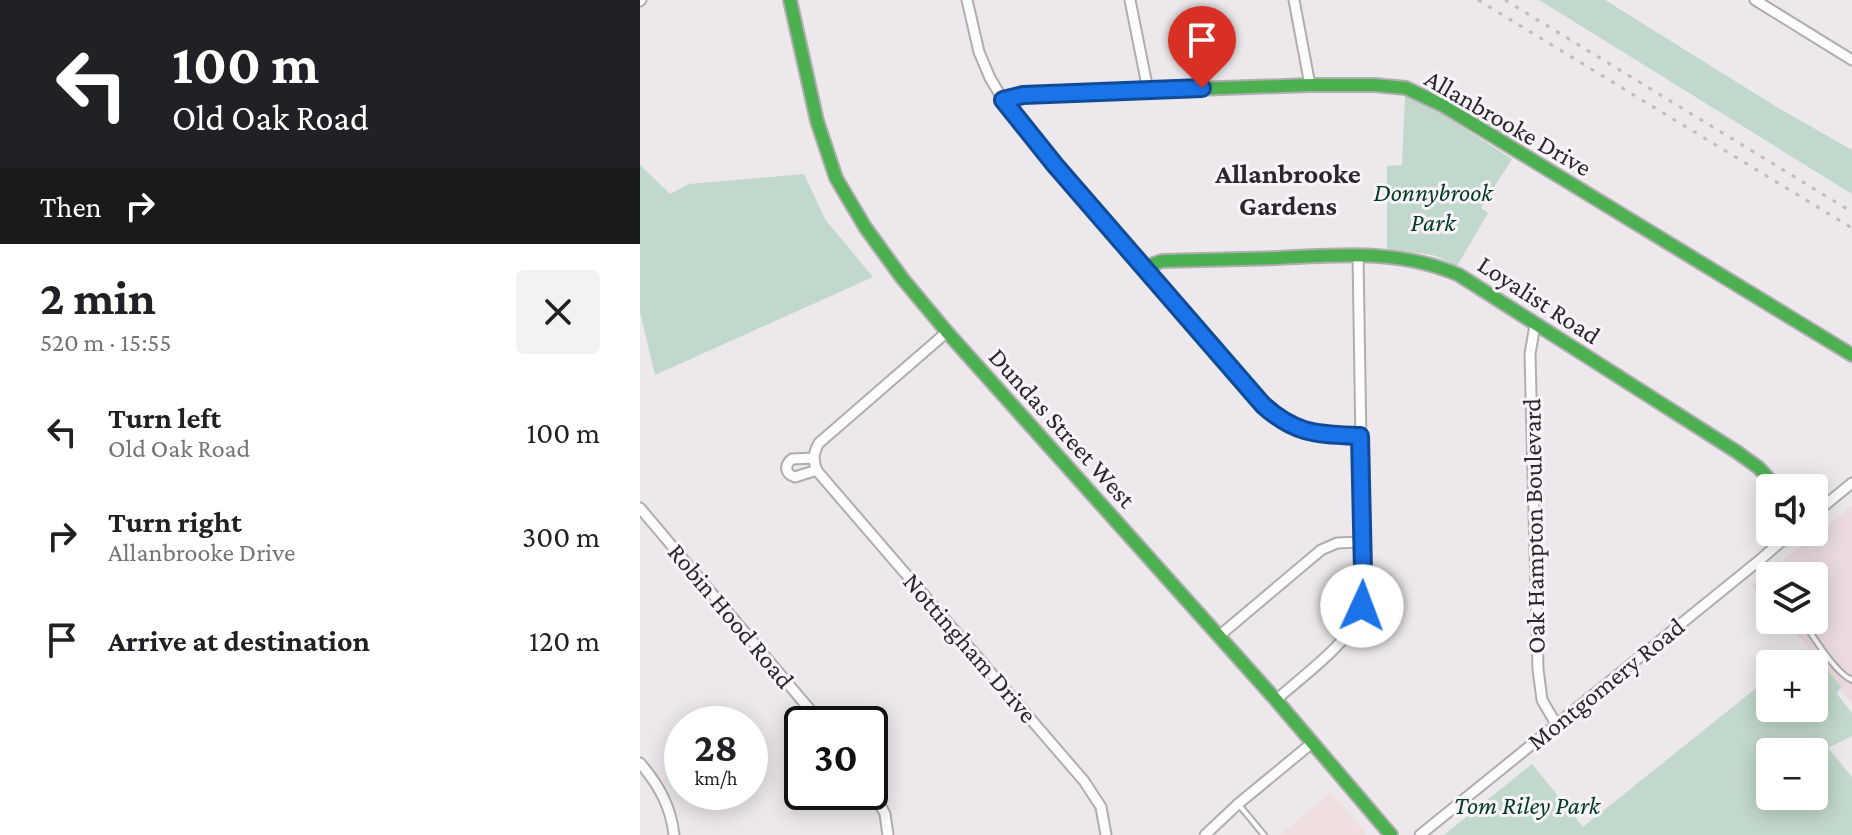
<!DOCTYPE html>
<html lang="en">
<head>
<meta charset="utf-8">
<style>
	body { margin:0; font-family:"Crimson Pro",serif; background:#f2f2f2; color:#202124; height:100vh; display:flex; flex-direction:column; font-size:30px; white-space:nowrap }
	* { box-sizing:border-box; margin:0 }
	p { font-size:26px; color:#757577 }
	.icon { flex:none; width:44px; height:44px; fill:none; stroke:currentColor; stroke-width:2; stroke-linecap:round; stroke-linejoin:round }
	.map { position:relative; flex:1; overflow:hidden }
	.panel { display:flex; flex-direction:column; background:#fff; width:640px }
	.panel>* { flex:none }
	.hud { background:#202124; color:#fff; overflow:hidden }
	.fabs { position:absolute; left:1116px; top:474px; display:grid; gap:16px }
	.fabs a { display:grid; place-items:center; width:72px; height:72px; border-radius:8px; background:#fff; box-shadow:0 4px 20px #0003; font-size:40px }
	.speed { position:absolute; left:24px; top:706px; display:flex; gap:16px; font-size:40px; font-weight:700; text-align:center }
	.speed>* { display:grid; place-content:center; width:104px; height:104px; border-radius:50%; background:#fff; box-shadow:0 4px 20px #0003; line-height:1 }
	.speed small { font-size:20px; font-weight:400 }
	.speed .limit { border:4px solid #111; border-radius:12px; background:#fff; color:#111 }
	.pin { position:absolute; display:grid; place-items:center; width:68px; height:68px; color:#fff; margin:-82px -34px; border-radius:50% 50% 50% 0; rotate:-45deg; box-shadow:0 0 8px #0007 }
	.pin .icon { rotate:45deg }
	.me { position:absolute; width:88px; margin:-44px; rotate:2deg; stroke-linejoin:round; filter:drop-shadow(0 0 6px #0008) }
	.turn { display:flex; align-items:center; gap:28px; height:168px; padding:0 40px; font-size:36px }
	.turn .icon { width:104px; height:104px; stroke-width:2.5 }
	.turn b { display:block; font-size:56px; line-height:68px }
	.then { display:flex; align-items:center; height:76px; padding:0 40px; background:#0003; gap:16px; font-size:30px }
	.round { display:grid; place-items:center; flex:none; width:84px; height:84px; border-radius:8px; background:#f2f2f2 }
	.head { display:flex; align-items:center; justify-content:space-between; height:136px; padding:0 40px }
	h1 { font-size:48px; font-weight:700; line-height:60px }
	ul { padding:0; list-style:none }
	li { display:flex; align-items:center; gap:24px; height:104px; padding:0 40px }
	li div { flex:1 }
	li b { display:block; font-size:30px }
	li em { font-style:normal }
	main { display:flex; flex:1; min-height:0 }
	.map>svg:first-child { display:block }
</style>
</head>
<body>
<main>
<section class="panel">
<div class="hud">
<div class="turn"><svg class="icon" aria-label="left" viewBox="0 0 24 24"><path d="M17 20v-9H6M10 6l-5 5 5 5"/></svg><div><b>100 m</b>Old Oak Road</div></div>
<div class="then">Then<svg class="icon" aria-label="right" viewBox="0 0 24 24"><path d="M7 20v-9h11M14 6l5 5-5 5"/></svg></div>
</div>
<div class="head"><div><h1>2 min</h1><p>520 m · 15:55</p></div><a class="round"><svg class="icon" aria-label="close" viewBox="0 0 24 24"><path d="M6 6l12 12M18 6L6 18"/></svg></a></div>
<ul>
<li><svg class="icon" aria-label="left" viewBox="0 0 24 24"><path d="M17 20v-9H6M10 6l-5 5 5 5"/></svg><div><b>Turn left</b><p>Old Oak Road</p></div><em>100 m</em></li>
<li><svg class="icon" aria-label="right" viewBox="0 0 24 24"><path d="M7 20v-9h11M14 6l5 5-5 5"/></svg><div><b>Turn right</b><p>Allanbrooke Drive</p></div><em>300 m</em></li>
<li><svg class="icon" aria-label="arrive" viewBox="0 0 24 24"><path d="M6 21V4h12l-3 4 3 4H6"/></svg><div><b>Arrive at destination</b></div><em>120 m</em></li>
</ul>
</section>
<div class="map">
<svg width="1212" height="835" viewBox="0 0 1212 835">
	<rect width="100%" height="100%" fill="#ece8ec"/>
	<path fill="#f0dfdf" d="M691,792l35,41 -2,2h-84z"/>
	<path fill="#ebdbde" d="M1212,506v198l-42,-55 -26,-29h30v-44h-44v28l-18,-19z"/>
	<path fill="#c1d8cc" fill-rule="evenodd" d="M899,0h66l170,106 77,44v44z
		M765,95l21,9 86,55 -31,49 7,5 -31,53 -24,-11 -46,-6v-83l15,-1z
		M0,165l30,29 19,-10 115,-10 21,45 48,58 -218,98 -15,-63z
		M1168,649l33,37 -4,8 15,19v23l-24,12 24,29v58h-408l88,-71 51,63 187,-150v31h44v-44h-27zM1130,752h44v44h-44z"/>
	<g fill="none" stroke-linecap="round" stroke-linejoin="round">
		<g stroke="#b0adb0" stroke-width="8">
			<path id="lane" d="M1122,561l10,15
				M1162,620c11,16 33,53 50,60
				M600,806l24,29"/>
		</g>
		<g stroke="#b0adb0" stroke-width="13">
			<path id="street" d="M327,0l12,52 11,26 13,22 52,65 208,240c33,30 54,29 97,31
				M490,0l18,90
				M654,0l16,85
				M1115,0l97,60
				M0,1l1,-1
				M895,325l-5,29 8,315 4,31 14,24
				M307,332l-128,111c-6,10 -7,19 -1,29l266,309 17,26 5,28
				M174,458l-22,1c-8,6 -7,15 3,18l22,-7
				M0,508l182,216
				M1174,514l38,-31
				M579,636l102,-86 16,-7 25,-1
				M636,700c26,-24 75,-57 85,-91 3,-12 2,-25 2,-38l-5,-316
				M0,763c19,22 31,44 34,72
				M230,785l15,29 3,21
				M565,835l33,-31 74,-61
				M780,835l341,-276 31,-27"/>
		</g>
		<g stroke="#b0adb0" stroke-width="16">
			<path id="fast" d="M150,0l27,121 19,57 29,49 37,51 45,54 329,368 115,135
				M363,100l20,-5 287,-10h64l32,3 36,17 410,250
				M505,267l17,-6c39,-1 78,-2 116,-3 64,-3 121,-9 181,17l278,177 22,16 18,20"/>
		</g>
		<use href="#lane" stroke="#fcfcfc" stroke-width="4"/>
		<use href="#street" stroke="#fcfcfc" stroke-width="9"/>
		<use href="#fast" stroke="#4caf50" stroke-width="12"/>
		<path stroke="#bdbdbd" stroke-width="3" stroke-dasharray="4 8" stroke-linecap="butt" d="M838,0l374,228
			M865,0l347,212"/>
	</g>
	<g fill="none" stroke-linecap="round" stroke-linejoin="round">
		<g stroke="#114b97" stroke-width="20">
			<path id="route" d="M562,88l-179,7 -20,5 52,65 208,240c33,30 54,29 97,31l3,135 -1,35"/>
		</g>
		<use href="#route" stroke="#1a73e8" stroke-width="14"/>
	</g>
	<g text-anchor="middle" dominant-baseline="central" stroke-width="6" stroke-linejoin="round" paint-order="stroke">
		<g font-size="26" fill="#2a282a" stroke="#faf4fa">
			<text transform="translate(868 123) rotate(30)">Allanbrooke Drive</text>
			<text transform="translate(899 300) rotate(33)">Loyalist Road</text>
			<text transform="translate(422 428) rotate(48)">Dundas Street West</text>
			<text transform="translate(894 526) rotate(-91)">Oak Hampton Boulevard</text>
			<text transform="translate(91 616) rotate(50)">Robin Hood Road</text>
			<text transform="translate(330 648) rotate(49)">Nottingham Drive</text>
			<text transform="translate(966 684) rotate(-39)">Montgomery Road</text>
		</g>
		<g font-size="26" font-style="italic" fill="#013d26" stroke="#faf4fa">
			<text x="793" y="192">Donnybrook<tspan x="793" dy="30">Park</tspan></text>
			<text x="887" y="805">Tom Riley Park</text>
		</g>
		<g font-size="28" font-weight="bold" fill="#2a282a" stroke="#faf4fa">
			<text x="648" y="173">Allanbrooke<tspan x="648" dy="32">Gardens</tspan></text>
		</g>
	</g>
</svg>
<div class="fabs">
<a><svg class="icon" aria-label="sound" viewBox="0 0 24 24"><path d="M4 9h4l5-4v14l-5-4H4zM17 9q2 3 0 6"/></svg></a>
<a><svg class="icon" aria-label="layers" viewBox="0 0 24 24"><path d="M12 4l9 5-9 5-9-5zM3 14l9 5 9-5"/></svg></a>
<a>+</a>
<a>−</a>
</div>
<div class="speed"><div>28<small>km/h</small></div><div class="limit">30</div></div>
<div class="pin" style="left:562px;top:88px;background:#d93025"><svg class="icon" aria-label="arrive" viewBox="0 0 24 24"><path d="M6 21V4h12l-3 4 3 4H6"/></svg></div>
<svg class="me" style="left:722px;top:606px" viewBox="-20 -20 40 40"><circle r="19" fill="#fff"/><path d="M0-13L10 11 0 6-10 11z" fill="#1a73e8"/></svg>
</div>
</main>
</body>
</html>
